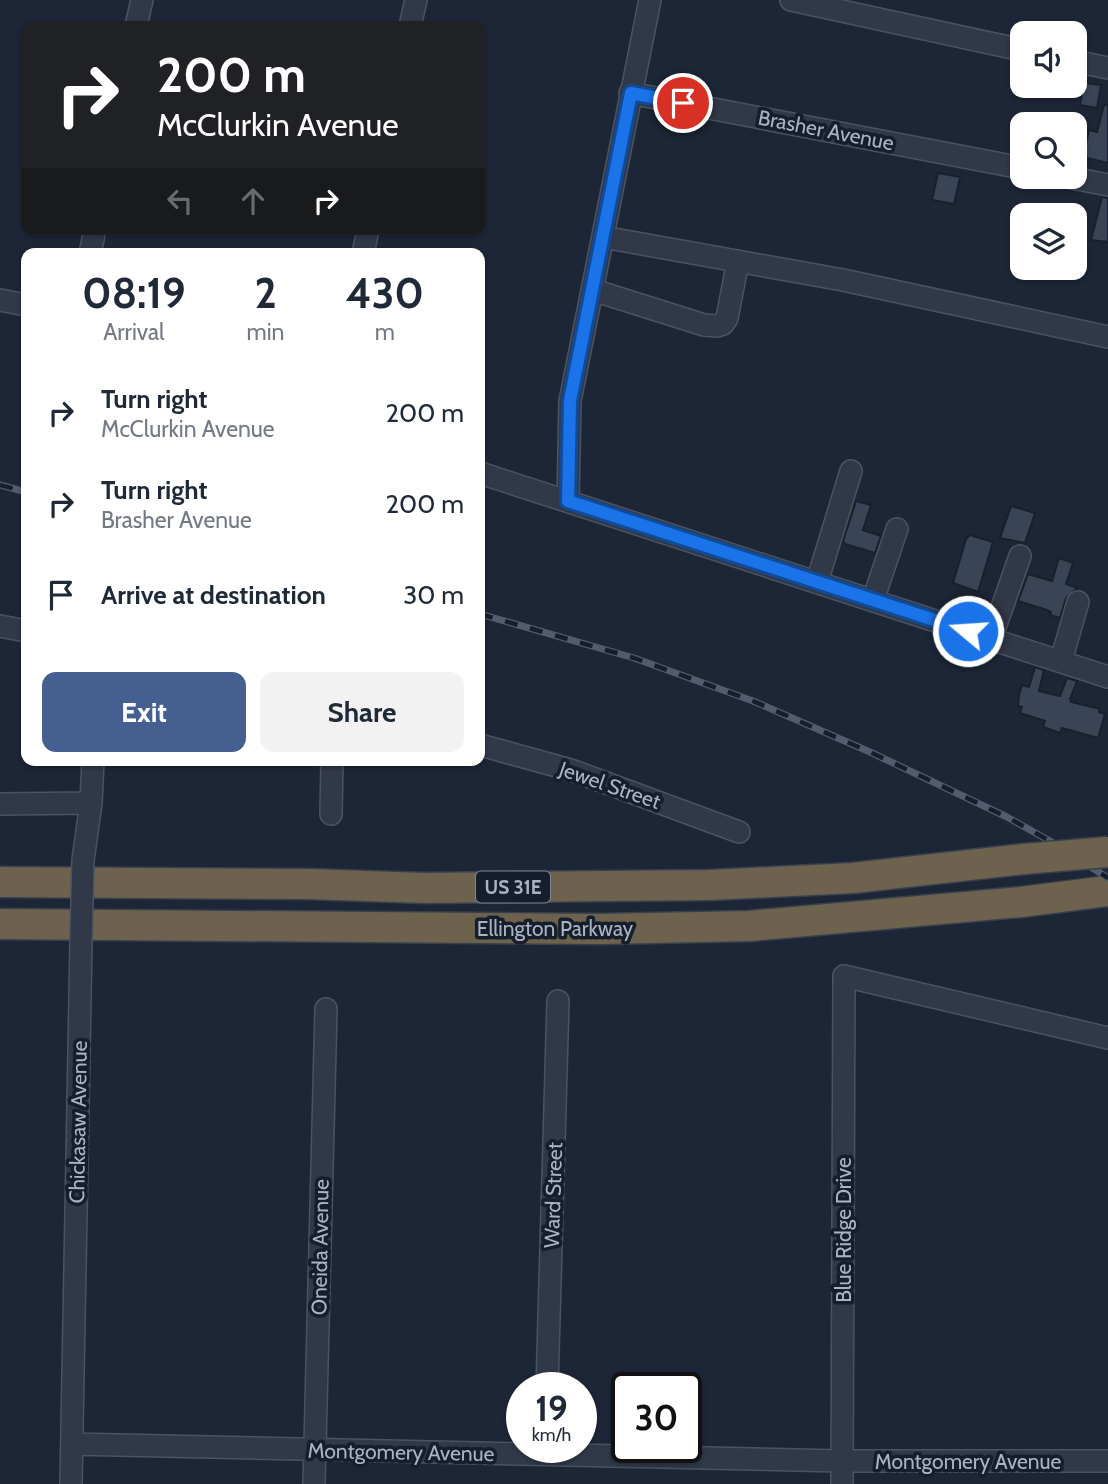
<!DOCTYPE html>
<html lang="en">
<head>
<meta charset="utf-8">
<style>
	body { margin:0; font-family:Cabin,sans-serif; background:#f2f2f3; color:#1f2937; height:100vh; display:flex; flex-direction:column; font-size:26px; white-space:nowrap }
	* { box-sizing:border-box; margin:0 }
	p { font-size:23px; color:#747a83 }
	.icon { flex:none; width:38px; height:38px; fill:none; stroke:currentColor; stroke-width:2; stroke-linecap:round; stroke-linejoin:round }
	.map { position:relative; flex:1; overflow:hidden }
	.drawer { position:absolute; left:21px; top:248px; width:464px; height:518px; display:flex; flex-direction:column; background:#fff; border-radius:14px; box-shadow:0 2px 5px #0004 }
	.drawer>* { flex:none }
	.hud { position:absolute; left:21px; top:21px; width:464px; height:214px; border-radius:14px; box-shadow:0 2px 5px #0004; background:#202124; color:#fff; overflow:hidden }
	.tools { position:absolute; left:1010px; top:21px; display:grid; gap:14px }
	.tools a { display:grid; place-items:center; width:77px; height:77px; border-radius:14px; background:#fff; box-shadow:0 2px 5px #0004; font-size:35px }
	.speed { position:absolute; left:506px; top:1372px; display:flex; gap:14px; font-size:35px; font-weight:700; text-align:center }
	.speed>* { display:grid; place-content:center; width:91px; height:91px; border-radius:50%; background:#fff; box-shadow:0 2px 5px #0004; line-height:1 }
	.speed small { font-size:18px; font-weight:400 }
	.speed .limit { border:4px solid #111; border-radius:10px; background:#fff; color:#111 }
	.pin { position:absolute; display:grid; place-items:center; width:60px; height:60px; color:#fff; margin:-30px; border:4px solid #fff; border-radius:50%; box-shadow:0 2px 7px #0007 }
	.me { position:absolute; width:77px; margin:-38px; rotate:288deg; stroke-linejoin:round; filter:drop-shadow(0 0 5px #0008) }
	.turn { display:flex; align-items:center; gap:24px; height:147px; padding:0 21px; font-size:32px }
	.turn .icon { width:91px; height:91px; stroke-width:2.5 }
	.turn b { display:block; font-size:49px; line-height:60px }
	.lanes { display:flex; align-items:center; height:66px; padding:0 21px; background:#0003; justify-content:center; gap:35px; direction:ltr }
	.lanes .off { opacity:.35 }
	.eta { display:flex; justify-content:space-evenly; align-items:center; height:119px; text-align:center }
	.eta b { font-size:42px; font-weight:700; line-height:49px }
	.button { display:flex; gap:14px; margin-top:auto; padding:14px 21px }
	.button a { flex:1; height:80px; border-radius:14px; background:#455f91; color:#fff; font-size:28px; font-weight:700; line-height:80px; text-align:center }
	.button a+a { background:#f2f2f3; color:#1f2937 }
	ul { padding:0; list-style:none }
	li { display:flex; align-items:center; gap:21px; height:91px; padding:0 21px }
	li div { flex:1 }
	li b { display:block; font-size:26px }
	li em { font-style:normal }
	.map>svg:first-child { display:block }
</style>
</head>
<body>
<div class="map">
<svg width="1108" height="1484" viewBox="0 0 1108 1484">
	<rect width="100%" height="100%" fill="#1d2636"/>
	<path fill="#394457" stroke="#18202d" stroke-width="2" d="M1084,83l17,2 -4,23 -17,-3z
		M1104,105h4v58l-25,-6 6,-27 8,2z
		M938,173l22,4 -6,27 -22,-4z
		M1102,197l6,1v44l-17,-2z
		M856,501l15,4 -8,25 18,6 -6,17 -30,-9 -2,-3z
		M1011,506l24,7 -10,30 -25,-5z
		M970,535l23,7 -15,50 -25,-9 13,-44z
		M1059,558l14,5 -7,21 11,4 -11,10 -6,20 -10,-3 1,-3 -4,-2 -29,-9 10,-27 24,7z
		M1035,667l9,3 -5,21 21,5 7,-18 10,3 -7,18 1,3 29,7 -1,3 6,2 -7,24 -36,-10 -2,5 -17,-6 2,-6 -25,-8 2,-6 -4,-1 1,-11 3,-10 7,2z"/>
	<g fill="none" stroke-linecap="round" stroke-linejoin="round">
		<g stroke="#4b5362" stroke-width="24">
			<path id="minor" d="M791,0l231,50
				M136,26l6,-26
				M410,26l6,-26
				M1074,61l34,7
				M630,93l392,75
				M1067,177l41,8
				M603,237l240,43 265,57
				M90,254l5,-25
				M363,254l5,-25
				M593,290l111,35 13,1 6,-2 4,-6 11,-57
				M0,300l26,5
				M480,473l628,204
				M568,501l2,-100 80,-401
				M817,582l34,-111
				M873,600l24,-71
				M0,626l26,5
				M991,639l29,-83
				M1061,661l17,-59
				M480,745l91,25 168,62
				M0,804l91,-1
				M331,814l1,-53
				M83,860l8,-57 2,-42
				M547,1388l11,-387
				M72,1444l770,17h266
				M71,1484l10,-542
				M314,1484l12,-475
				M842,1484l2,-508 264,62"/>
		</g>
		<g stroke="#38404e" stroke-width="33">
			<path id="highway" d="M0,882l308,2 116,4 286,-3 143,-7 171,-19
				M0,924l601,5 148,-3 272,-24 87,-11"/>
		</g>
		<use href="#minor" stroke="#313847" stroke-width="21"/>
		<use href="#highway" stroke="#6d624d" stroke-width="30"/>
		<g stroke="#525c6e" stroke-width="7">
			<path id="rail" d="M0,485l26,7
				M480,614l154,44 119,43 117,51 137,65 50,28 51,33"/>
		</g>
		<use href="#rail" stroke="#161e2b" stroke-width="4.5" stroke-dasharray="13" stroke-linecap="butt"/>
		<g stroke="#4b5362" stroke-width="24" stroke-linecap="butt">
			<path id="minor-bridge" d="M81,942l2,-82"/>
		</g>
		<g stroke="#38404e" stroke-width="33" stroke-linecap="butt">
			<path id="highway-bridge" d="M1024,859l84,-7"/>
		</g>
		<use href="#minor-bridge" stroke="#313847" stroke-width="21"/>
		<use href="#highway-bridge" stroke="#6d624d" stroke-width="30"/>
	</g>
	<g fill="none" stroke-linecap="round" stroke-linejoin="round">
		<g stroke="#114b97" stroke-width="18">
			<path id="route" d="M683,103l-52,-10 -61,308 -2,100 400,130"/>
		</g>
		<use href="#route" stroke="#1a73e8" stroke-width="12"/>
	</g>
	<g text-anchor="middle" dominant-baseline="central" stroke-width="7" stroke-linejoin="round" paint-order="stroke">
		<rect fill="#161e2b" stroke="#7e8696" stroke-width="2" x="476" y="871.5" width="74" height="31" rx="5"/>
		<g font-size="19" font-weight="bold" fill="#aab3c4">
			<text x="513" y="887">US 31E</text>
		</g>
		<g font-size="21" fill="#aab3c4" stroke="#161e2b">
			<text transform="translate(826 130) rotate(11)">Brasher Avenue</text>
			<text transform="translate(610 785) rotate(19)">Jewel Street</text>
			<text x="555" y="928">Ellington Parkway</text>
			<text transform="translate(78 1122) rotate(-89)">Chickasaw Avenue</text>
			<text transform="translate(553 1195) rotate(-88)">Ward Street</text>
			<text transform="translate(843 1230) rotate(-90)">Blue Ridge Drive</text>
			<text transform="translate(320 1247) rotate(-89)">Oneida Avenue</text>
			<text transform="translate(401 1452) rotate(1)">Montgomery Avenue</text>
			<text x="968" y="1461">Montgomery Avenue</text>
		</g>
	</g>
</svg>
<div class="tools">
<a><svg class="icon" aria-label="sound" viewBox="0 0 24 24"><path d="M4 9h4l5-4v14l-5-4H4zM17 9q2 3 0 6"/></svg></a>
<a><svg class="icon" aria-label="search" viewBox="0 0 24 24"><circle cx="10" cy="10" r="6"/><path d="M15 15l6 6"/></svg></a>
<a><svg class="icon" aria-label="layers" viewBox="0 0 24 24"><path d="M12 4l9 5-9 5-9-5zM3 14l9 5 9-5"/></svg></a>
</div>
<div class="speed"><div>19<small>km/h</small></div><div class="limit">30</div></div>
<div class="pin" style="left:683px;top:103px;background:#d93025"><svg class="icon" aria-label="arrive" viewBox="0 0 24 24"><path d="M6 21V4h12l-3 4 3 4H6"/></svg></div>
<svg class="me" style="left:968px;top:631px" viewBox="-20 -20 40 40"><circle r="17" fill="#1a73e8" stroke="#fff" stroke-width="3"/><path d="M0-11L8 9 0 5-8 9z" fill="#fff"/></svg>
<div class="hud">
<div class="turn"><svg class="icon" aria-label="right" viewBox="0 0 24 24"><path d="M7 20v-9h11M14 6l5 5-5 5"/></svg><div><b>200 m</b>McClurkin Avenue</div></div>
<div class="lanes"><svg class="icon off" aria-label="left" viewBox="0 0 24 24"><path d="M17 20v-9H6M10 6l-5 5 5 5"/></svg><svg class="icon off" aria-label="ahead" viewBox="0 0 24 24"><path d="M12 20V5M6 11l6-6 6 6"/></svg><svg class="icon" aria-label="right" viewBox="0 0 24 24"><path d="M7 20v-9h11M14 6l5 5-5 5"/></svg></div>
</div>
<section class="drawer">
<div class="eta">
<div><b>08:19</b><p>Arrival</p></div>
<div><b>2</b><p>min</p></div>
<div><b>430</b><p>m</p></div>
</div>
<ul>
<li><svg class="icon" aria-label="right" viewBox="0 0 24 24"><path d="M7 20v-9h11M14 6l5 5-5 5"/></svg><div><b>Turn right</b><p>McClurkin Avenue</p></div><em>200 m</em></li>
<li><svg class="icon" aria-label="right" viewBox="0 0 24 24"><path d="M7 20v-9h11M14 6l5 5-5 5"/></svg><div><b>Turn right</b><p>Brasher Avenue</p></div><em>200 m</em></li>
<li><svg class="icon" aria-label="arrive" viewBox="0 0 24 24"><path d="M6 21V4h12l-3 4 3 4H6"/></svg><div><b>Arrive at destination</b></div><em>30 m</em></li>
</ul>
<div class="button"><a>Exit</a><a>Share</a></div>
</section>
</div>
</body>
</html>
